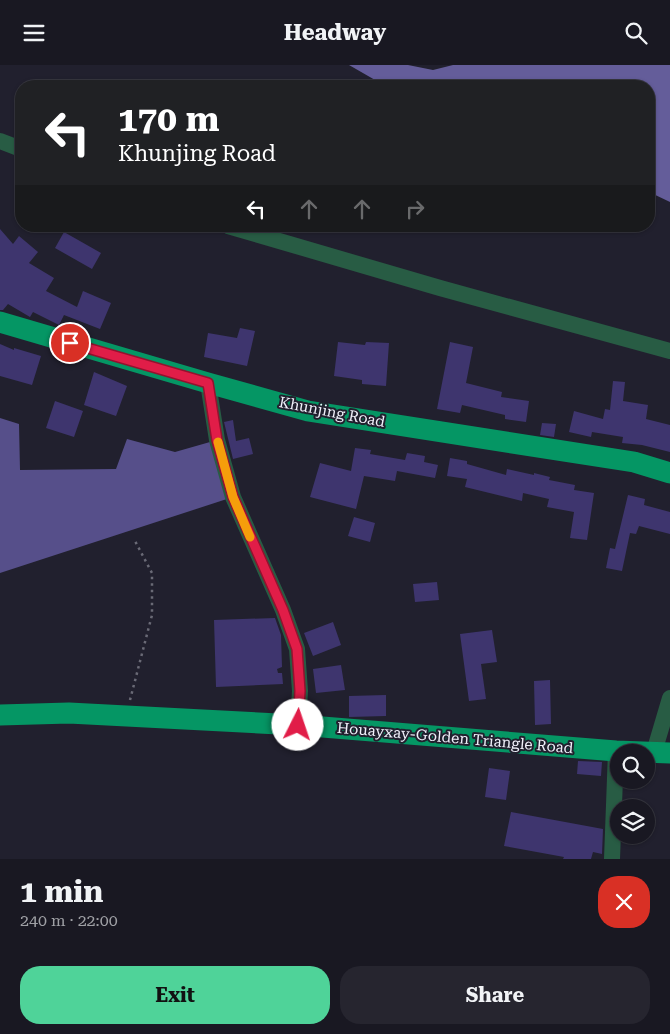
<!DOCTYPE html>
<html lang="en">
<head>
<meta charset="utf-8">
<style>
	body { margin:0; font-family:"Roboto Serif",serif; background:#26252f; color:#f1f3f6; height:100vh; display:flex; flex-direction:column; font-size:19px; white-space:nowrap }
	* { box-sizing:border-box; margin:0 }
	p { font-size:16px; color:#9fa0a5 }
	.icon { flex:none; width:28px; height:28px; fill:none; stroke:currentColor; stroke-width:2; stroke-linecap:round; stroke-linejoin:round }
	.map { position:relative; height:794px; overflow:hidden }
	.details { display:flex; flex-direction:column; background:#191822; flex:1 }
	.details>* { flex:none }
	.top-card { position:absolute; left:15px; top:15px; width:640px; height:152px; border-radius:20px; box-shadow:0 1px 4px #0004,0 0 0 1px #373740; background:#202124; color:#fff; overflow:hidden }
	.fabs { position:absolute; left:610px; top:679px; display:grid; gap:10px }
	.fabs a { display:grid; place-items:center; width:45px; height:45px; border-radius:50%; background:#191822; box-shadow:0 1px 4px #0004,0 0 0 1px #373740; font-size:25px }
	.pin { position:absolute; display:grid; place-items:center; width:42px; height:42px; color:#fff; margin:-21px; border:2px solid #fff; border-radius:50%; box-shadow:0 1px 5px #0007 }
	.me { position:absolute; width:55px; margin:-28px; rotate:4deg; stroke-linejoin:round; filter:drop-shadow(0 0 4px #0008) }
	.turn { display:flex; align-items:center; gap:18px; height:105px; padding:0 20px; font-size:22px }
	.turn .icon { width:65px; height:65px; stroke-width:2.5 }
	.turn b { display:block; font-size:35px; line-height:42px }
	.lanes { display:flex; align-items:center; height:48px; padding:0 20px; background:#0003; justify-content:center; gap:25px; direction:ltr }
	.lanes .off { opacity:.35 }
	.round { display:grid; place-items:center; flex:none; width:52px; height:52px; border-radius:20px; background:#26252f }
	.summary { display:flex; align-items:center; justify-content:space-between; height:85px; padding:0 20px }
	h1 { font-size:30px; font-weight:700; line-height:38px }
	.button { display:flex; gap:10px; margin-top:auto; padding:10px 20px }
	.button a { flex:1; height:58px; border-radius:20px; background:#4fd399; color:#111; font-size:20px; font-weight:700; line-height:58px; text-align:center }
	.button a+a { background:#26252f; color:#f1f3f6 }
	header { display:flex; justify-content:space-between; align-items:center; height:65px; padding:0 20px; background:#191822; font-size:22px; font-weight:700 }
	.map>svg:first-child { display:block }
</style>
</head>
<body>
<header><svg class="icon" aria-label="menu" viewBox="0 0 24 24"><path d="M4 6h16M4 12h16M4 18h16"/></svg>Headway<svg class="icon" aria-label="search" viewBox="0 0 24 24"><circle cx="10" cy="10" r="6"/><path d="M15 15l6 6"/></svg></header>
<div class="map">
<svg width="670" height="794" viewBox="0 0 670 794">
	<rect width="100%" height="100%" fill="#21202e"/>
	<path fill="#564f8a" d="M0,353l19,6 1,46 96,-1 11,-30 48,13 42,-12 16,57 -233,76z"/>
	<path fill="#645d9a" d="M349,0h59l25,5 20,-5h217v137l-21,-10v-106h-257l-10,-2z"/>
	<path fill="#3e356e" d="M0,164l13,15 6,-8 19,16 -9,11 25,15 -8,13 31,16 6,-16 28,12 -11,26 -36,-14 -5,10 -26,-13 -3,5 -22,-13 -5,6h-3z
		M64,167l37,21 -9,16 -37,-21z
		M240,263l15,3 -8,35 -43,-9 4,-24 29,5z
		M338,277l27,3 1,-3 23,1 -3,43 -24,-2v-4l-28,-4z
		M450,277l23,5 -7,36 36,9 -1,5 28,4 -3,21 -21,-3v-4l-43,-10 -2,8 -23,-4z
		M0,279l14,6v-2l27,8 -9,29 -32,-9z
		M94,307l33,14 -11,30 -32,-11z
		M613,316l12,1 -2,19 25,4 -2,14 24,6v27l-28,-7 -20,-2 1,-6 -31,-5 -1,5 -22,-5 5,-21 29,8 2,-10 5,1z
		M55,336l28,10 -9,26 -28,-9z
		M233,355l3,21 13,-3 4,16 -20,5 -9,-37z
		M542,358l14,1 -2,13 -14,-2z
		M355,383l16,2 -1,4 35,6 2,-7 18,3 -1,6 14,3 -3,13 -38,-7 -2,10 -31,-5 -8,33 -46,-12 10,-34 31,8z
		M450,393l17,3v3l39,11 1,-6 27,6v-2l16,4 -1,3 26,5 -1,5 20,3 -7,47 -17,-2 4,-26 -27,-5 2,-8 -26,-6 -1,8 -57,-14 2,-8 -20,-3z
		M628,430l17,4 -1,6 26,7v22l-31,-8 -3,8 -6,-1 -8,38 -16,-3 4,-20 5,1z
		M354,452l21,6 -5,19 -22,-6z
		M437,517l2,18 -24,2 -2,-18z
		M275,553l6,17 1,32 -5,2 1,4h4l1,11 -67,3 -2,-67z
		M333,557l8,23 -28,11 -9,-23z
		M492,565l5,32 -16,2 5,35 -17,2 -9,-67z
		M341,600l4,25 -29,3 -3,-24z
		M550,615l1,44 -16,1 -1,-44z
		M386,630v21l-37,1v-21z
		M578,696l24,1 -1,14 -24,-2z
		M489,703l21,3 -4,29 -21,-3z
		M511,747l92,17 -1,25 -9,-2 -2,7h-28l1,-2 -60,-11z"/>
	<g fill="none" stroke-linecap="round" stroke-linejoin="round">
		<path stroke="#6a6a76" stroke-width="2.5" stroke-dasharray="2.5 4" stroke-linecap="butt" d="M130,635l22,-85v-42l-17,-32"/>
		<path stroke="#285c44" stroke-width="16" d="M0,76l21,8
			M228,161l212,62 230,63
			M208,318l9,57 16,57 50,113 14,39 3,42 -2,34
			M654,687l16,-54
			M612,794l4,-108"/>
		<path stroke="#059664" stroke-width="21" d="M0,257l208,61 100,28 326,51 36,11
			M0,650l69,-2 229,12 318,26 54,2"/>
	</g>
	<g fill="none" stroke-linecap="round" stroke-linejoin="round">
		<g stroke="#92132f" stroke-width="12">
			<path id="route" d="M70,278l138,40 9,57 16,57 50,113 14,39 3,42 -2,34"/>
		</g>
		<use href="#route" stroke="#e11d48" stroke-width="9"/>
		<path stroke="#f59e0b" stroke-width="9" d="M218,377l15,55 17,40"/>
	</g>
	<g text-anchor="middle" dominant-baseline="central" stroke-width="4" stroke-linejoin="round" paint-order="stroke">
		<g font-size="15" fill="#f0f0fa" stroke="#21202e">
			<text transform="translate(332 347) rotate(11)">Khunjing Road</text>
			<text transform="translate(455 673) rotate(5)">Houayxay-Golden Triangle Road</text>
		</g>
	</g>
</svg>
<div class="fabs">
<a><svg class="icon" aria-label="search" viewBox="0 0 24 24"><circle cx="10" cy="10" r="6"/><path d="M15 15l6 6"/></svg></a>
<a><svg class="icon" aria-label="layers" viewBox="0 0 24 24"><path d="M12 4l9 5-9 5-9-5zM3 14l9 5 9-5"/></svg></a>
</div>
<div class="pin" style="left:70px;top:278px;background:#d93025"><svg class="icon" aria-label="arrive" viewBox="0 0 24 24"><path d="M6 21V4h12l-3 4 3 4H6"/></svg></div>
<svg class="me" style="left:298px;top:660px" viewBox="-20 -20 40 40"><circle r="19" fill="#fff"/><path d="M0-13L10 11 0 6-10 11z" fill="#e11d48"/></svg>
<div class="top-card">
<div class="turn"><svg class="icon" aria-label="left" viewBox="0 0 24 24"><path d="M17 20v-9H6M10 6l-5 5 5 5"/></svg><div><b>170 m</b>Khunjing Road</div></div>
<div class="lanes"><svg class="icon" aria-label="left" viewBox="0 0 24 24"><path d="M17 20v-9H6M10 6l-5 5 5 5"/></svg><svg class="icon off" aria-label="ahead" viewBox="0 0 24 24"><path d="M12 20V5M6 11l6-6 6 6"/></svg><svg class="icon off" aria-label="ahead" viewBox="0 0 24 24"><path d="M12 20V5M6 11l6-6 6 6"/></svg><svg class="icon off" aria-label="right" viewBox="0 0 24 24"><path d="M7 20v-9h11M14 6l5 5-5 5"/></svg></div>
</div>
</div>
<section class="details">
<div class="summary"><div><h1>1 min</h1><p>240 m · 22:00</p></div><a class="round" style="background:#d93025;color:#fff"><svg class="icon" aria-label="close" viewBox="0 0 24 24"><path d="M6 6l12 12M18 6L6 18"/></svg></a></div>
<div class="button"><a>Exit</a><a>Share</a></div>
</section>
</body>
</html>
